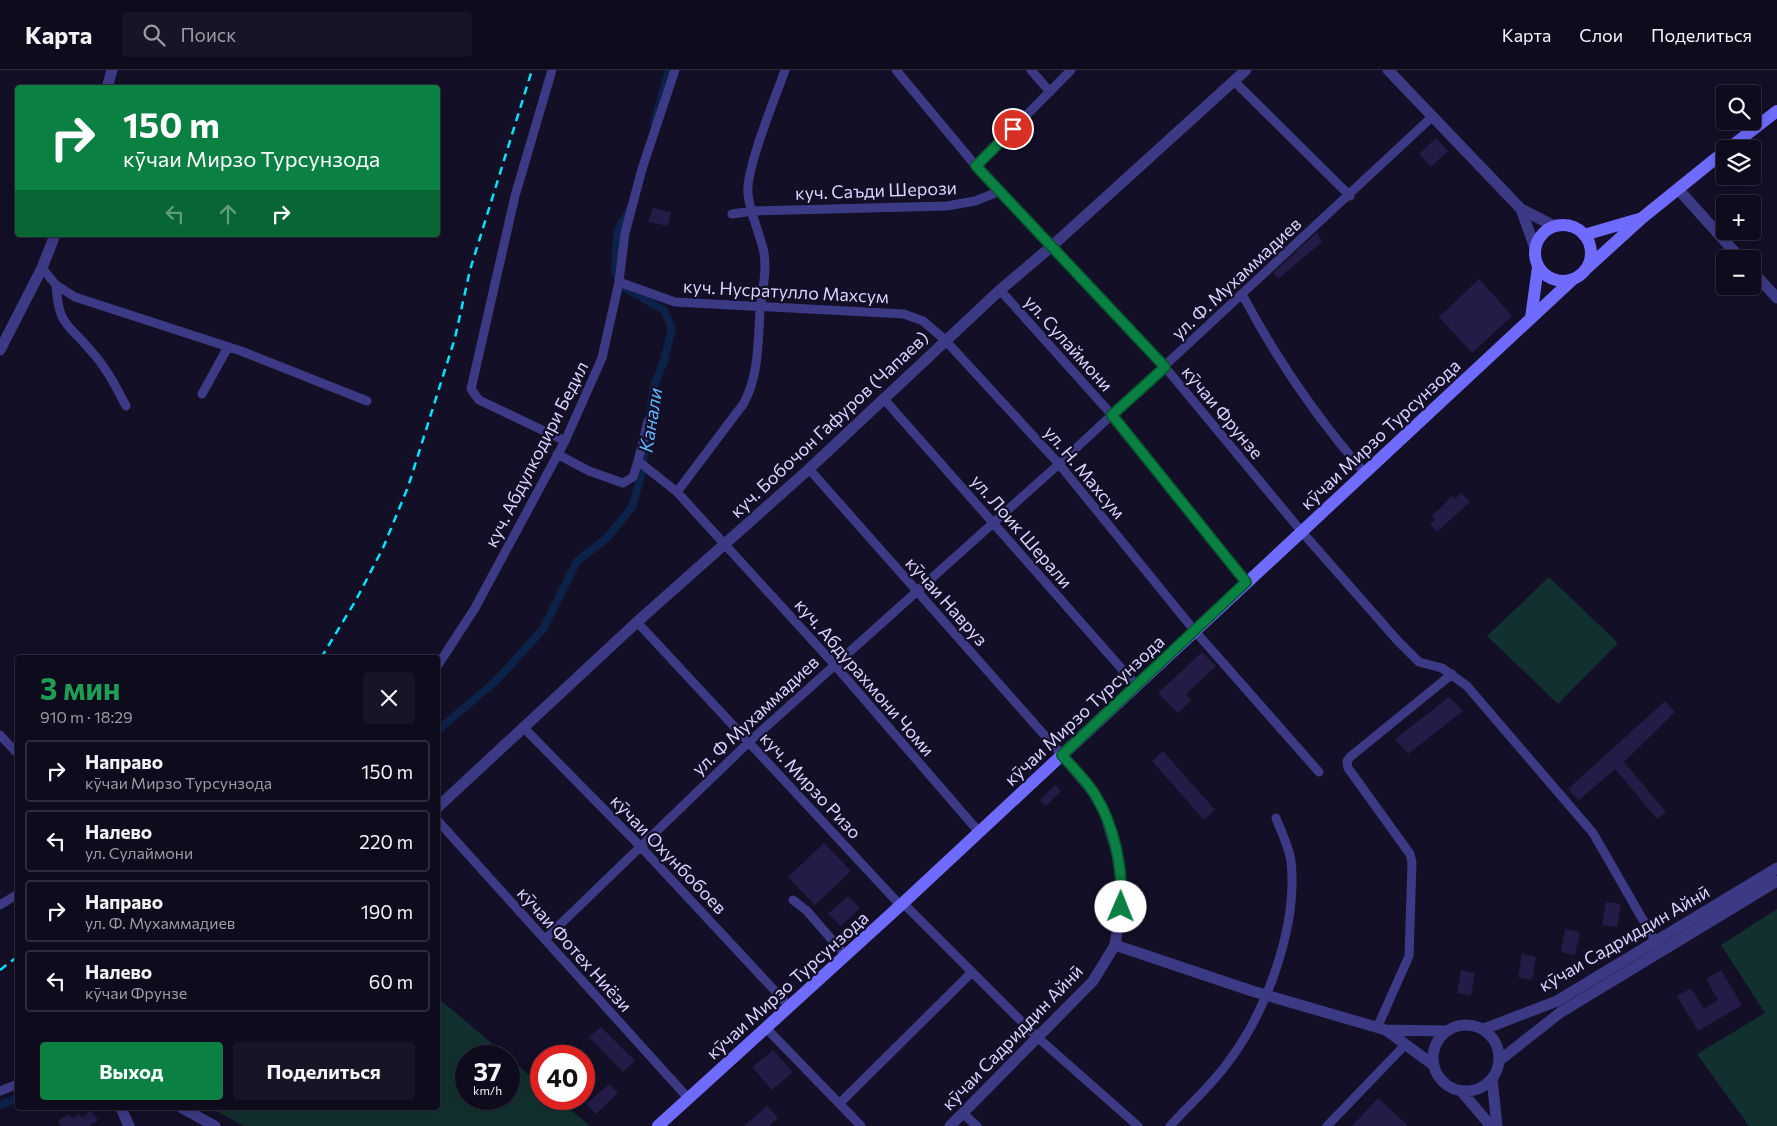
<!DOCTYPE html>
<html lang="ru">
<head>
<meta charset="utf-8">
<style>
	body { margin:0; font-family:Commissioner,sans-serif; background:#171425; color:#f1f3f6; height:100vh; display:flex; flex-direction:column; font-size:19px; white-space:nowrap }
	* { box-sizing:border-box; margin:0 }
	p { font-size:16px; color:#9b9ba3 }
	.icon { flex:none; width:28px; height:28px; fill:none; stroke:currentColor; stroke-width:2; stroke-linecap:round; stroke-linejoin:round }
	.map { position:relative; flex:1; overflow:hidden }
	.panel { position:absolute; left:15px; top:585px; width:425px; height:455px; display:flex; flex-direction:column; background:#0e0b1c; border-radius:5px; box-shadow:0 2px 12px #0003,0 0 0 1px #2e2b3b }
	.panel>* { flex:none }
	.guide { position:absolute; left:15px; top:15px; width:425px; height:152px; border-radius:5px; box-shadow:0 2px 12px #0003,0 0 0 1px #2e2b3b; background:#0b8043; color:#fff; overflow:hidden }
	.tools { position:absolute; left:1716px; top:15px; display:grid; gap:10px }
	.tools a { display:grid; place-items:center; width:45px; height:45px; border-radius:5px; background:#0e0b1c; box-shadow:0 2px 12px #0003,0 0 0 1px #2e2b3b; font-size:25px }
	.speed { position:absolute; left:455px; top:975px; display:flex; gap:10px; font-size:25px; font-weight:700; text-align:center }
	.speed>* { display:grid; place-content:center; width:65px; height:65px; border-radius:50%; background:#0e0b1c; box-shadow:0 2px 12px #0003,0 0 0 1px #2e2b3b; line-height:1 }
	.speed small { font-size:12px; font-weight:400 }
	.speed .limit { border:8px solid #d22; background:#fff; color:#111 }
	.pin { position:absolute; display:grid; place-items:center; width:42px; height:42px; color:#fff; margin:-21px; border:2px solid #fff; border-radius:50%; box-shadow:0 1px 5px #0007 }
	.me { position:absolute; width:55px; margin:-28px; rotate:1deg; stroke-linejoin:round; filter:drop-shadow(0 0 4px #0008) }
	.turn { display:flex; align-items:center; gap:18px; height:105px; padding:0 25px; font-size:22px }
	.turn .icon { width:65px; height:65px; stroke-width:2.5 }
	.turn b { display:block; font-size:35px; line-height:42px }
	.lanes { display:flex; align-items:center; height:48px; padding:0 25px; background:#0003; justify-content:center; gap:25px; direction:ltr }
	.lanes .off { opacity:.35 }
	.round { display:grid; place-items:center; flex:none; width:52px; height:52px; border-radius:5px; background:#171425 }
	.summary { display:flex; align-items:center; justify-content:space-between; height:85px; padding:0 25px }
	h1 { font-size:30px; font-weight:700; line-height:38px; color:#1e9e55 }
	.cta { display:flex; gap:10px; margin-top:auto; padding:10px 25px }
	.cta a { flex:1; height:58px; border-radius:5px; background:#0b8043; color:#fff; font-size:20px; font-weight:700; line-height:58px; text-align:center }
	.cta a+a { background:#171425; color:#f1f3f6 }
	ul { padding:0; list-style:none }
	li { display:flex; align-items:center; gap:15px; height:62px; margin:0 10px 8px; padding:0 15px; border:2px solid #2e2b3b; border-radius:5px }
	li div { flex:1 }
	li b { display:block; font-size:19px }
	li em { font-style:normal }
	header { display:flex; align-items:center; gap:30px; box-sizing:border-box; height:70px; padding:0 25px; background:#0e0b1c; border-bottom:1px solid #2e2b3b }
	header strong { font-size:24px }
	nav { display:flex; gap:28px; margin-inline-start:auto; font-size:18px }
	.search { width:350px; height:45px; background:#171425; display:flex; align-items:center; gap:12px; box-sizing:border-box; padding:0 18px; border-radius:5px; color:#9b9ba3; font-size:19px }
	.map>svg:first-child { display:block }
</style>
</head>
<body>
<header>
<strong>Карта</strong>
<div class="search"><svg class="icon" aria-label="search" viewBox="0 0 24 24"><circle cx="10" cy="10" r="6"/><path d="M15 15l6 6"/></svg>Поиск</div>
<nav><a>Карта</a><a>Слои</a><a>Поделиться</a></nav>
</header>
<div class="map">
<svg width="1777" height="1056" viewBox="0 0 1777 1056">
	<rect width="100%" height="100%" fill="#130f26"/>
	<path fill="#12302f" d="M1549,507l69,66 -60,61 -71,-68z
		M1777,839v217h-28l-52,-72 68,-41 -44,-68z
		M438,928l69,58h-41v43h43v-41l32,27v14h17l32,27h-346l-33,-18h227z"/>
	<g fill="none" stroke-linecap="round" stroke-linejoin="round">
		<path stroke="#0c2248" stroke-width="8" d="M654,53l15,-53
			M629,140l-12,22 -2,40 7,14 42,24 8,18 -8,33 -10,25 -6,42
			M438,660l58,-49 47,-52 34,-68 30,-23 25,-31 9,-31 5,-35
			M0,1035l18,-7"/>
	</g>
	<path fill="#241b47" d="M1436,68l12,13 -17,16 -12,-13z
		M653,138l18,4 -3,14 -20,-4z
		M1317,162l5,10 -44,37 -5,-6z
		M1479,209l33,37 -40,37 -33,-36z
		M1461,423l9,9 -33,30 -7,-8 5,-4 -3,-4 20,-20 3,3z
		M1202,582l14,14 -30,28 5,7 -13,12 -20,-20z
		M1449,627l14,14 -55,43 -13,-15z
		M1665,631l10,11 -51,50 42,50 -9,7 -42,-50 -36,31 -11,-11z
		M1163,681l52,59 -11,10 -52,-59z
		M1055,715l6,6 -15,15 -6,-6z
		M824,773l27,28 -36,34 -27,-28z
		M848,826l12,12 -19,18 -13,-12z
		M1606,832l15,2 -4,23 -15,-2z
		M1565,859l15,3 -5,23 -14,-3z
		M1522,884l14,3 -4,23 -14,-3z
		M1461,900l14,3 -4,23 -14,-3z
		M1721,900l21,35 -44,26 -21,-35 14,-8 13,21 14,-9 -12,-21z
		M601,957l34,34 -12,11 -34,-35z
		M773,980l20,22 -21,18 -20,-23z
		M609,1014l9,9 -22,21 -10,-10z
		M1378,1028l30,28h-56z
		M767,1036l11,12 -9,8h-25z
		M91,1040l7,10 -9,6h-28l-3,-5 10,-7 4,4 7,-5 3,4z"/>
	<g fill="none" stroke-linecap="round" stroke-linejoin="round">
		<path stroke="#3d3a85" stroke-width="9" d="M552,0l-37,126 -44,193 8,11 86,41
			M896,0l80,96 189,201 137,165 95,108 22,22 23,6 25,18 126,147 65,113
			M1031,0l19,22
			M1234,11l116,115
			M976,96l95,-96
			M732,144l20,-3 195,-5 28,-5 25,-10
			M42,198l14,17 19,12 166,54 126,50
			M619,212l56,20 229,12 19,7 22,19 114,124 135,166 125,142
			M56,215c3,42 11,37 35,66 15,16 25,36 35,55
			M1000,220l112,125 134,167
			M1242,224c35,66 73,122 122,178
			M202,324l26,-47
			M883,328l253,287
			M557,384l32,17 34,12 10,-6 5,-16 39,31 156,171 146,169
			M638,391l10,-40
			M809,399l253,286
			M677,422l67,-89c15,-29 14,-61 16,-93 2,-19 7,-37 4,-57 -4,-20 -14,-39 -16,-59 -3,-24 28,-98 37,-124
			M637,552l263,283
			M438,595l37,-57 90,-167 37,-83 17,-76 6,-49 17,-64 33,-99
			M523,657l117,119 149,160
			M0,665l18,19
			M438,751l250,277
			M793,830l14,11 38,44
			M903,833l133,133 102,90
			M0,835l18,-11
			M545,869l204,-197 310,-278 374,-348
			M766,958l95,98
			M1377,958l32,-72 3,-93 -2,-9 -62,-86 -1,-7 3,-4 102,-83
			M0,1021l18,-7
			M840,1033l132,-131
			M962,1043l15,13
			M1170,1056c19,-21 42,-41 59,-65 38,-51 69,-135 62,-200 -2,-14 -10,-30 -15,-43
			M1327,1056l78,-81"/>
		<path stroke="#3d3a85" stroke-width="11" d="M1388,0l133,139 33,17
			M107,18l5,-18
			M1678,119l63,70
			M1521,139l14,39
			M1752,201l25,27
			M0,280l42,-82 13,-33
			M438,737l199,-185 172,-153 191,-179 52,-44 194,-176
			M1115,875l137,46 134,39
			M1433 988a33 33 0 1 1 66 0a33 33 0 1 1-66 0Z
			M1484,959l73,-28 220,-133
			M1500,990l61,-48 216,-131
			M1432,994l-46,-34 59,1
			M1492,1009l5,47
			M1462,1022l29,34
			M121,1038l8,18
			M182,1038l33,18
			M950,1056l143,-145 22,-36 6,-38 1,-22 -5,-31 -12,-41 -12,-21 -31,-37"/>
		<path stroke="#6f6bff" stroke-width="12" d="M1728,79l49,-38
			M1535 183a28 28 0 1 1 56 0a28 28 0 1 1-56 0Z
			M1584,165l55,-16
			M1586,199l56,-51 83,-67
			M1531,248l7,-51
			M658,1056l245,-223 669,-623"/>
		<path stroke="#00e5ff" stroke-width="2.5" stroke-dasharray="8 6" stroke-linecap="butt" d="M321,588l35,-58 27,-52 25,-61 47,-149 15,-68 62,-200
			M0,900l18,-14"/>
	</g>
	<g fill="none" stroke-linecap="round" stroke-linejoin="round">
		<g stroke="#07532c" stroke-width="12">
			<path id="route" d="M1013,59l-37,37 189,201 -53,48 134,167 -184,173c10,12 23,24 32,38 21,33 29,76 27,114"/>
		</g>
		<use href="#route" stroke="#0b8043" stroke-width="9"/>
	</g>
	<g text-anchor="middle" dominant-baseline="central" stroke-width="4.5" stroke-linejoin="round" paint-order="stroke">
		<g font-size="18" fill="#d9d4ff" stroke="#130f26">
			<text transform="translate(876 120) rotate(-2)">куч. Саъди Шерози</text>
			<text transform="translate(1236 208) rotate(-43)">ул. Ф. Мухаммадиев</text>
			<text transform="translate(786 221) rotate(3)">куч. Нусратулло Махсум</text>
			<text transform="translate(1069 273) rotate(48)">ул. Сулаймони</text>
			<text transform="translate(1223 342) rotate(50)">кӯчаи Фрунзе</text>
			<text transform="translate(829 354) rotate(-43)">куч. Бобочон Гафуров (Чапаев)</text>
			<text transform="translate(1380 364) rotate(-43)">кӯчаи Мирзо Турсунзода</text>
			<text transform="translate(536 384) rotate(-63)">куч. Абдулкодири Бедил</text>
			<text transform="translate(1085 402) rotate(50)">ул. Н. Махсум</text>
			<text transform="translate(1022 461) rotate(49)">ул. Лоик Шерали</text>
			<text transform="translate(947 531) rotate(48)">кӯчаи Навруз</text>
			<text transform="translate(865 607) rotate(49)">куч. Абдурахмони Чоми</text>
			<text transform="translate(1084 640) rotate(-43)">кӯчаи Мирзо Турсунзода</text>
			<text transform="translate(755 645) rotate(-43)">ул. Ф Мухаммадиев</text>
			<text transform="translate(811 715) rotate(47)">куч. Мирзо Ризо</text>
			<text transform="translate(669 784) rotate(46)">кӯчаи Охунбобоев</text>
			<text transform="translate(1624 868) rotate(-30)">кӯчаи Садриддин Айнӣ</text>
			<text transform="translate(575 879) rotate(48)">кӯчаи Фотех Ниёзи</text>
			<text transform="translate(787 915) rotate(-42)">кӯчаи Мирзо Турсунзода</text>
			<text transform="translate(1012 967) rotate(-46)">кӯчаи Садриддин Айнӣ</text>
		</g>
		<g font-size="19" font-style="italic" fill="#62b6ff" stroke="#130f26">
			<text transform="translate(650 350) rotate(-81)">Канали</text>
		</g>
	</g>
</svg>
<div class="tools">
<a><svg class="icon" aria-label="search" viewBox="0 0 24 24"><circle cx="10" cy="10" r="6"/><path d="M15 15l6 6"/></svg></a>
<a><svg class="icon" aria-label="layers" viewBox="0 0 24 24"><path d="M12 4l9 5-9 5-9-5zM3 14l9 5 9-5"/></svg></a>
<a>+</a>
<a>−</a>
</div>
<div class="speed"><div>37<small>km/h</small></div><div class="limit">40</div></div>
<div class="pin" style="left:1013px;top:59px;background:#d93025"><svg class="icon" aria-label="arrive" viewBox="0 0 24 24"><path d="M6 21V4h12l-3 4 3 4H6"/></svg></div>
<svg class="me" style="left:1121px;top:837px" viewBox="-20 -20 40 40"><circle r="19" fill="#fff"/><path d="M0-13L10 11 0 6-10 11z" fill="#0b8043"/></svg>
<div class="guide">
<div class="turn"><svg class="icon" aria-label="right" viewBox="0 0 24 24"><path d="M7 20v-9h11M14 6l5 5-5 5"/></svg><div><b>150 m</b>кӯчаи Мирзо Турсунзода</div></div>
<div class="lanes"><svg class="icon off" aria-label="left" viewBox="0 0 24 24"><path d="M17 20v-9H6M10 6l-5 5 5 5"/></svg><svg class="icon off" aria-label="ahead" viewBox="0 0 24 24"><path d="M12 20V5M6 11l6-6 6 6"/></svg><svg class="icon" aria-label="right" viewBox="0 0 24 24"><path d="M7 20v-9h11M14 6l5 5-5 5"/></svg></div>
</div>
<section class="panel">
<div class="summary"><div><h1>3 мин</h1><p>910 m · 18:29</p></div><a class="round"><svg class="icon" aria-label="close" viewBox="0 0 24 24"><path d="M6 6l12 12M18 6L6 18"/></svg></a></div>
<ul>
<li><svg class="icon" aria-label="right" viewBox="0 0 24 24"><path d="M7 20v-9h11M14 6l5 5-5 5"/></svg><div><b>Направо</b><p>кӯчаи Мирзо Турсунзода</p></div><em>150 m</em></li>
<li><svg class="icon" aria-label="left" viewBox="0 0 24 24"><path d="M17 20v-9H6M10 6l-5 5 5 5"/></svg><div><b>Налево</b><p>ул. Сулаймони</p></div><em>220 m</em></li>
<li><svg class="icon" aria-label="right" viewBox="0 0 24 24"><path d="M7 20v-9h11M14 6l5 5-5 5"/></svg><div><b>Направо</b><p>ул. Ф. Мухаммадиев</p></div><em>190 m</em></li>
<li><svg class="icon" aria-label="left" viewBox="0 0 24 24"><path d="M17 20v-9H6M10 6l-5 5 5 5"/></svg><div><b>Налево</b><p>кӯчаи Фрунзе</p></div><em>60 m</em></li>
</ul>
<div class="cta"><a>Выход</a><a>Поделиться</a></div>
</section>
</div>
</body>
</html>
